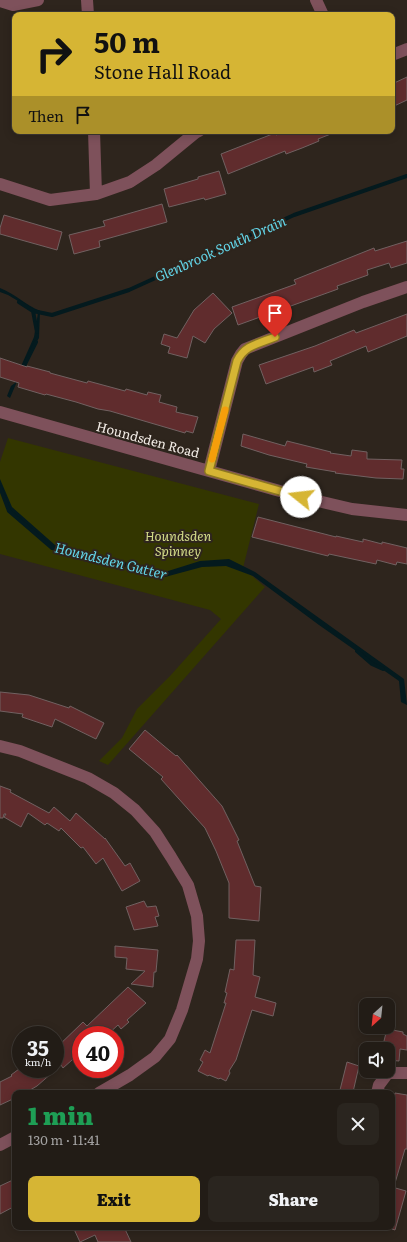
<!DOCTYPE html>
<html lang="en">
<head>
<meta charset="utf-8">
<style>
	body { margin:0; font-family:Literata,serif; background:#2a251f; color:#f1f3f6; height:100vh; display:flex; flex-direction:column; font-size:15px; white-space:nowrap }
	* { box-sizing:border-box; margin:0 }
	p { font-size:13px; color:#a2a1a1 }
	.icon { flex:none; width:22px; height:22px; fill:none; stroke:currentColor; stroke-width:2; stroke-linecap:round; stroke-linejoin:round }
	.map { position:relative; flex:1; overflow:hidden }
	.drawer { position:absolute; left:12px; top:1090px; width:383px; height:140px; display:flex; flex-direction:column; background:#221c16; border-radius:8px; box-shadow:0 2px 10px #0003,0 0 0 1px #3f3a35 }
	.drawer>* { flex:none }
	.banner { position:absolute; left:12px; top:12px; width:383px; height:122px; border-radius:8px; box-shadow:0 2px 10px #0003,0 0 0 1px #3f3a35; background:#d6b534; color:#111; overflow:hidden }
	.needle { width:26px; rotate:207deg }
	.buttons { position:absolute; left:359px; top:998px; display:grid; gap:8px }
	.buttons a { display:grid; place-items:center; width:36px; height:36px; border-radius:8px; background:#221c16; box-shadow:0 2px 10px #0003,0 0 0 1px #3f3a35; font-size:20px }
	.speed { position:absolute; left:12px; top:1026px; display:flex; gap:8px; font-size:20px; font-weight:700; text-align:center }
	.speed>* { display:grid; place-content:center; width:52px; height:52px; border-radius:50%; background:#221c16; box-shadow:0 2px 10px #0003,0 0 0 1px #3f3a35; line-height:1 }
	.speed small { font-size:10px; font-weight:400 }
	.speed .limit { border:6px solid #d22; background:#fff; color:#111 }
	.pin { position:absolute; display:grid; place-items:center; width:34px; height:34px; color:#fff; margin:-41px -17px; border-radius:50% 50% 50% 0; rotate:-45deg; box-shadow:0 0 4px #0007 }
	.pin .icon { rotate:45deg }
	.me { position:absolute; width:44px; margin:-22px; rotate:286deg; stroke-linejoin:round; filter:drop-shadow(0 0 3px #0008) }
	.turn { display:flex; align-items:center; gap:14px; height:84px; padding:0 16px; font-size:18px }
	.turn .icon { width:52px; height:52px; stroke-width:2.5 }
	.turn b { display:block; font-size:28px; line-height:34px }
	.then { display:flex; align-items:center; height:38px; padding:0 16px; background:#0003; gap:8px; font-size:15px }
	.round { display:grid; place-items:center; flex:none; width:42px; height:42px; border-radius:8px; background:#2a251f }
	.head { display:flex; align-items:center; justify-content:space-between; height:68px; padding:0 16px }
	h1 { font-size:24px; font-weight:800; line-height:30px; color:#1e9e55 }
	.action { display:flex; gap:8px; margin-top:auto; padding:8px 16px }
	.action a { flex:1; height:46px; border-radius:8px; background:#d6b534; color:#111; font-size:16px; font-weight:800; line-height:46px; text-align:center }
	.action a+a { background:#2a251f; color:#f1f3f6 }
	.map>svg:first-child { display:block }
</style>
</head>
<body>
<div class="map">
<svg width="407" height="1242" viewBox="0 0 407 1242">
	<rect width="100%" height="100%" fill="#2e251d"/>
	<path fill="#333600" d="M8,438l251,66 -16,64 22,19 -157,178 -9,-4 23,-23 15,-29 33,-33 51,-57 -11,-9 -210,-56v-92z"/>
	<path fill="#041a1e" d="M0,288c15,6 26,17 40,23l-1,27 -12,20 -17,40 -3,-2 4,-10 4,-3 7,-19 12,-27 4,-24 -30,-18 -8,-3z
		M0,479l12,28 43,38 110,27 35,-11 29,-2 26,13 149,107 3,26 -6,-3 -2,-21 -80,-56 -66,-49 -27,-10 -24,1 -37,10 -113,-29 -43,-39 -9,-20z"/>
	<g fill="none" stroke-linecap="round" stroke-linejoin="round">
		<path stroke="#041a1e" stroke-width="4" d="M19,302l14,9 19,4 77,-25 165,-75 113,-39
			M33,311l4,21
			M22,370l14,-28
			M0,487l9,24 43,37 5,1
			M357,651l15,13 11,5"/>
	</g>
	<path fill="#602c2d" stroke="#716161" d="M407,77v23l-15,7v-23z
		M287,131l49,1 -18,7 1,2 -17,7 -16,6 -1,-3 -57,23 -7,-20 54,-21 1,2z
		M219,171l7,23 -21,6 -1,-2 -35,9 -5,-18 34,-10v-2z
		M162,204l5,18 -68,19 1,6 -26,7 -5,-19 36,-9 -2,-5z
		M4,215l58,17 -5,18 -57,-16v-6z
		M407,241v22l-16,5 -2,-5 -22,7 1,5 -31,11 1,3 -100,36 -6,-18 64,-23 -2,-4 80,-32 1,3z
		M213,293l19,20 -18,16 -9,14 -12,-7 -6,22 -19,-5 2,-6 -9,-3 3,-10 13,4 17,-28z
		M407,314v22l-39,16 -2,-6 -36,15 2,4 -18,7 -1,-5 -47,17 -7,-19 56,-19 39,-16 2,3z
		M0,358l27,9v-1l23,6v1l37,10 1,-2 37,10 1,-2 21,6 1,-3 13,3 -2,7 18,5 -1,5 22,5 -5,16 -7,-2 -1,2 -75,-22 -12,-2 -22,-7 -30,-8 -1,1 -27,-8 1,-4 -19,-6z
		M243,434l42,12 2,-5 44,11 -1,1 21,3 1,-6 15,2v7l35,1 -1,9h3l-1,10 -27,-1 -41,-5 1,-1 -30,-5 1,-3 -38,-9 -28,-9z
		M258,517l78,20v-1l27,6v-3l19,5v-2l25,6v16l-10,-2 -1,3 -19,-5 -1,4 -47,-10 -1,2 -76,-19z
		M0,692l29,3 40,13 1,-2 34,17 -8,16 -41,-20 -3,8 -30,-10 1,-3 -23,-3z
		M145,730l31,26 1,-1 45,51 17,34 -2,1 18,45 6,1 -2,34 -30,-3v-35l-13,-32 -11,-23 -44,-49 2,-2 -34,-28z
		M0,786l11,4 -1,2 39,21 5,-6 16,14 6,-8 29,26v-1l20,28 5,-3 10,18 -18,10 -19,-33 -7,6 -13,-17 -2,1 -20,-20 -2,3 -12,-8 -2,2 -17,-12 -7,14 -17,-10 2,-3h-2l-1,4h-3z
		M144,901l3,6 9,-1 3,10 -4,1 3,9 -24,4 -8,-23z
		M236,940h19l-2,35 7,2 -5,20 21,6 -3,13 -21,-6 -16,50 -7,11 1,2 -4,8 -6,-3 -1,1 -10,-4 -1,1 -10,-5 5,-9 -3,-2 5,-10 5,3 16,-50h-2l3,-10 -2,-1 5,-23 4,1z
		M115,946l43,4 -2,22h-2l-1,15 -22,-3 14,-13 -19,-2 1,-11 -12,-1z
		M128,987l18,16 -19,17 2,2 -8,7 -3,-4 -11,10h-26v17l-18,16 -2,-3 -24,21 -12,7h-10v5l-15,7v-23l12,-6 -1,-1 8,-6h36v-20l28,-27 4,4z
		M387,1029l16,3v2l4,2v14l-7,-1 -1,12 -11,-1v-11h-6z
		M347,1062l12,4 -6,26 -13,-2z
		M395,1093l12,2v54h-2l-10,34h-3v-74z
		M15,1179v23l-2,1 2,3 -15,8v-28z
		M392,1187l14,4 -11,39 -3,-1z
		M73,1227h51l7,15h-33l-3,-7 -15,7z"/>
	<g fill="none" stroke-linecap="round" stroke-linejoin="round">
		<path stroke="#7e515b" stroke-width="12" d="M87,0l1,15
			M316,0l7,15
			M0,1l13,4 25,-5
			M392,55l15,-6
			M94,131l2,63
			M0,184l50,16 46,-6 34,-12 26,-17 39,-32 4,-2
			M0,412l301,85 51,12 55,6
			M209,471l28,-110 4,-7 4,-5 118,-47 44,-15
			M0,746l20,5 68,27 26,15 21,17 20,22 16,25 17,28 9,31 2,25 -2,18 -15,51 -12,29 -15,18 -25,18 -31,18
			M377,1093l2,-8 9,-12h19
			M0,1145l15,-8"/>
	</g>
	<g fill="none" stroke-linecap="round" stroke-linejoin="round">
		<g stroke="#8b7622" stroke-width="10">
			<path id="route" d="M275,337c-17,7 -30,8 -38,24l-28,110 92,26"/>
		</g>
		<use href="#route" stroke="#d6b534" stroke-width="7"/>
		<path stroke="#f59e0b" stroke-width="7" d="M212,459l13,-49"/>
	</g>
	<g text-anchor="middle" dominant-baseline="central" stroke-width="4" stroke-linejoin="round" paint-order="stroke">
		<g font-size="13" fill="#f1ebe5" stroke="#2e251d">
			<text transform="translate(148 439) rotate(15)">Houndsden Road</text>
		</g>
		<g font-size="13" font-style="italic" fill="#d2da88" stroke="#2e251d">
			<text x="178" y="535">Houndsden<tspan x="178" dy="15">Spinney</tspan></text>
		</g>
		<g font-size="14" font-style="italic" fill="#63d5e8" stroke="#2e251d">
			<text transform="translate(220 248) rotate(-24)">Glenbrook South Drain</text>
			<text transform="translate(111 560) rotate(14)">Houndsden Gutter</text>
		</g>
	</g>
</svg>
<div class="buttons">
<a><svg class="needle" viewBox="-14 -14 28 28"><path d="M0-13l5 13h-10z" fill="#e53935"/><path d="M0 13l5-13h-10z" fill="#a2a1a1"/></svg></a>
<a><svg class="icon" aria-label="sound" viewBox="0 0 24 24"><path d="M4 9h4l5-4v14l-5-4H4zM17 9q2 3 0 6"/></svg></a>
</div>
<div class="speed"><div>35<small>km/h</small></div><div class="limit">40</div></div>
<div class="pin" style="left:275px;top:337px;background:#d93025"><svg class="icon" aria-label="arrive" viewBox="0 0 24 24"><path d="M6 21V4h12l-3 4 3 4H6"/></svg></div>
<svg class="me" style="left:301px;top:497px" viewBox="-20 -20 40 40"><circle r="19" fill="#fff"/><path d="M0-13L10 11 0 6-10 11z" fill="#d6b534"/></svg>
<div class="banner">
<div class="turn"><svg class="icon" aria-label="right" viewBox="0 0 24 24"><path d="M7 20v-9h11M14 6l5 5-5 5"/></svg><div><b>50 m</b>Stone Hall Road</div></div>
<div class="then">Then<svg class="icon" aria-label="arrive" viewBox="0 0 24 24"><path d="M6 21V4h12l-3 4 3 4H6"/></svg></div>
</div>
<section class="drawer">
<div class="head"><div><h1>1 min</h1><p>130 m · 11:41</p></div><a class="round"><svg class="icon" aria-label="close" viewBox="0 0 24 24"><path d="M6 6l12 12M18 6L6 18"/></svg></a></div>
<div class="action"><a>Exit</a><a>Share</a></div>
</section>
</div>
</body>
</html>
